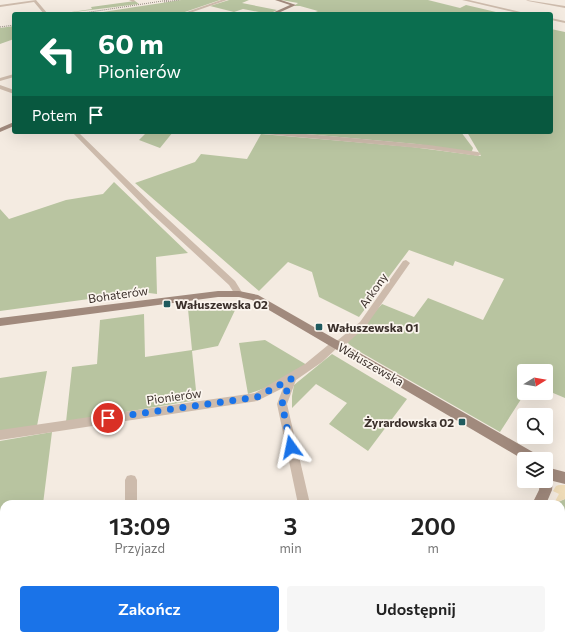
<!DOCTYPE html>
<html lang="pl">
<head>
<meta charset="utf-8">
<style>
	body { margin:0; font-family:Commissioner,sans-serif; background:#f6f6f6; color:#222; height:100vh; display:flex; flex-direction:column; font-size:15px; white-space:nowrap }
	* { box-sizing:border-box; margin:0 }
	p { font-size:13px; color:#767676 }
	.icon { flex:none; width:22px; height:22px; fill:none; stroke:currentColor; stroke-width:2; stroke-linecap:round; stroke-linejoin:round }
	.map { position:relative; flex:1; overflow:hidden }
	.panel { position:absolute; left:0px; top:500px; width:565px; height:140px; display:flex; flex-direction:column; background:#fff; border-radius:12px 12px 0 0; box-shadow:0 4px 16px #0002 }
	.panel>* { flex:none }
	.banner { position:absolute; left:12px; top:12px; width:541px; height:122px; border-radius:4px; box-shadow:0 4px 16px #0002; background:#0b6e4f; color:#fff; overflow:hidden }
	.needle { width:26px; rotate:79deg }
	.controls { position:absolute; left:517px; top:364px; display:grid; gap:8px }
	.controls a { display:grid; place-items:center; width:36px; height:36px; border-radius:4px; background:#fff; box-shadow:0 4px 16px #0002; font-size:20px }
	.pin { position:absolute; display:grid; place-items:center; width:34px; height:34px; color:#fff; margin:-17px; border:2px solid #fff; border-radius:50%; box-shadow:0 1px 4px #0007 }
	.me { position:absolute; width:44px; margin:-22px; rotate:348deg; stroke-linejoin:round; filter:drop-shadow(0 0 3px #0008) }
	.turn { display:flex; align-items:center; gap:14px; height:84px; padding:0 20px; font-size:18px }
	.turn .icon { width:52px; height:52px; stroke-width:2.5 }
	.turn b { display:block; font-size:28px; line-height:34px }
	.then { display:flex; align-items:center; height:38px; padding:0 20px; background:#0003; gap:8px; font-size:15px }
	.eta { display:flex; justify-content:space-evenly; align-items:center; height:68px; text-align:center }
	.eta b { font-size:24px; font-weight:600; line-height:28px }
	.primary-button { display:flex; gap:8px; margin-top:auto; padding:8px 20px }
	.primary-button a { flex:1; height:46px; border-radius:4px; background:#1a73e8; color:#fff; font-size:16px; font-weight:600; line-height:46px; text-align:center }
	.primary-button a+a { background:#f6f6f6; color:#222 }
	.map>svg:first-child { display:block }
</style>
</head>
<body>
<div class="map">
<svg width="565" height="640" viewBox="0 0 565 640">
	<rect width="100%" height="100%" fill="#f4ebe1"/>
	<path fill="#b8c4a0" d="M181,0h39l-41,14h-89z
		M229,0h20l-7,3 35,7 -8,4 -26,-5 -9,3 -24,-6z
		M281,0h147l32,8 6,-3 30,7 -5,2h-181l8,-3 -18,-5h-6l4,-3z
		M135,1l4,3 -81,10 34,-5 -1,-2z
		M14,26v13l-14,5v-16z
		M551,29l14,3v366l-19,-8v-19h-22v22h1l-25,39 -138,-79 -12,-8 -3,-3 35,-38 32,13 14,-19 55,22 21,-41 -49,-18 -2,5 -44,-16 -50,67 -40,-20 -7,-25 -24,-10 -29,29 -124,-108 60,-21 6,-8 46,5 14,-25 151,13 69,9 -14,-24h84z
		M147,132h26l-13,16 -21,-8z
		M285,132h176l12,16 -1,3 -4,1 -52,-8z
		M114,182l74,71 -32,4 1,37 -16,-2 -141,19v-102l9,10 57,-19 37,-6z
		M237,306l-19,40 -26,5 5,49 -131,22 6,-55 25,-3 3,-44 44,-6 1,43 47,-7 -4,-41z
		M265,340l42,25 -42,23 -17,6 -9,-51z
		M332,354l75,45 -39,52 -39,-27 18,-21 -31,-19 -24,24v-12l2,-11z
		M47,371l-10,55 -37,6v-54z
		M52,432l-9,72h-39v46h-4v-109z
		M565,499v92l-4,-2v-85h-7z
		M0,617h4v19h22v4h-26z
		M350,636h112l-2,4h-109z"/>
	<path fill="#efdcb8" d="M559,485h6v14l-11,4 5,-9 -6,-3 3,-5z"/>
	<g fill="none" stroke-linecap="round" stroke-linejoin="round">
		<path fill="#cdbbac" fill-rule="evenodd" d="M36,0l12,14h-4l-10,-12 -34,5v-2z
			M129,0h5l1,1 -2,1z
			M221,0h6l-40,14h-6z
			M462,0h7l60,14h-7z
			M526,0l39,6v2l-37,-7z
			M551,18l14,3v2l-14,-3z
			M14,74v3l-14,4v-3z
			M0,85l14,5v4l-14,-5z
			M72,132h6l78,76 79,73 8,13 -1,2h-6l-7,-11 -79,-73z
			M262,132h22l145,13 49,7 3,2 -3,2 -49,-7 -164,-15z
			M406,260l4,3 -44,63 -24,22h-5l-15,14 -26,18 -9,24 23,100h-12l-21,-100 6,-16 -26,13 -257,39v-10l255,-37 50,-29 28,-23 5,-1 22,-18 43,-61z
			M131,475l4,1 2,4v24h-12v-24l2,-4z
			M124,636h14v4h-14z
			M329,636h14l1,4h-14z"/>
		<path fill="#a18a7d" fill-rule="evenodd" d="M275,0h6l15,5 -20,9h-6l20,-9z
			M14,122v4l-14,6v-4z
			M218,291h21l19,4 280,160 2,4 -16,1 -272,-160 -13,-3h-21l-218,29v-8z
			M546,467l19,5v12l-12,-3 -1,9 -6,14h-14l7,-14 1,-9h6z
			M468,636h16l-2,4h-16z"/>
		<path stroke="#3b302b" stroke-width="1" stroke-dasharray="0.5 1.5" stroke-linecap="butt" d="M164,2l15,-2
			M77,14l92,-14
			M0,27l14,-2"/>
	</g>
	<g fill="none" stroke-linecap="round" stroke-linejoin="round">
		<path stroke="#1a73e8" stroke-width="7" stroke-dasharray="0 12.6" d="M108,418l149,-21 34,-18 -9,25 9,43"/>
	</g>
	<g fill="#1f5a5e" stroke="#fbf5ee" stroke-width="1.5">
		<rect x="163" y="300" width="8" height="8" rx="2"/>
		<rect x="315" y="323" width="8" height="8" rx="2"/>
		<rect x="458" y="418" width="8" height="8" rx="2"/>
	</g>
	<g text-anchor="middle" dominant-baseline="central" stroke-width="3.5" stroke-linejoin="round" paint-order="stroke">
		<g font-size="12" fill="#3b302b" stroke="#fbf5ee">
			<text transform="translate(373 290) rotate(-55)">Arkony</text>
			<text transform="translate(118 294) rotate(-8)">Bohaterów</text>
			<text transform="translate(371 364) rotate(30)">Wałuszewska</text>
			<text transform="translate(174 396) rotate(-8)">Pionierów</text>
		</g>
		<g font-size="12" font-weight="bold" fill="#3b302b" stroke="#fbf5ee" text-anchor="start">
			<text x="175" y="304">Wałuszewska 02</text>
			<text x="327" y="327">Wałuszewska 01</text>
			<text x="454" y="422" text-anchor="end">Żyrardowska 02</text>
		</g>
	</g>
</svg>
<div class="controls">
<a><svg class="needle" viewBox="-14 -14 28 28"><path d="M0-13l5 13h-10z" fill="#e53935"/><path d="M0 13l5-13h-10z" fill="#767676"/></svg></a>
<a><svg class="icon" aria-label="search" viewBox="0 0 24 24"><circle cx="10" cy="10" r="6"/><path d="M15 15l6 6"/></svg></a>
<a><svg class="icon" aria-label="layers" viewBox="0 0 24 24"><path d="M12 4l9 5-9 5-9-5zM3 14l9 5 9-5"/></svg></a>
</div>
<div class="pin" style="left:108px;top:418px;background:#d93025"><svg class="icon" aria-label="arrive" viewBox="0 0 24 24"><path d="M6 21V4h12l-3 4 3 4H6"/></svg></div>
<svg class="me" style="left:291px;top:447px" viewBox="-20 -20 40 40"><path d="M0-17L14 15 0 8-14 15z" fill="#1a73e8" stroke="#fff" stroke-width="4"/></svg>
<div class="banner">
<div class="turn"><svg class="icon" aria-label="left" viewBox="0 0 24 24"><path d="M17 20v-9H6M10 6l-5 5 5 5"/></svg><div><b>60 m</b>Pionierów</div></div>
<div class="then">Potem<svg class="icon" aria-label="arrive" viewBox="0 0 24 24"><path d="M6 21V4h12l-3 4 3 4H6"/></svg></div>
</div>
<section class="panel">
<div class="eta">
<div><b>13:09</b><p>Przyjazd</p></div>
<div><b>3</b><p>min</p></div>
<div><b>200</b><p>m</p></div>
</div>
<div class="primary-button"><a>Zakończ</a><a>Udostępnij</a></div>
</section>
</div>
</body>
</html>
